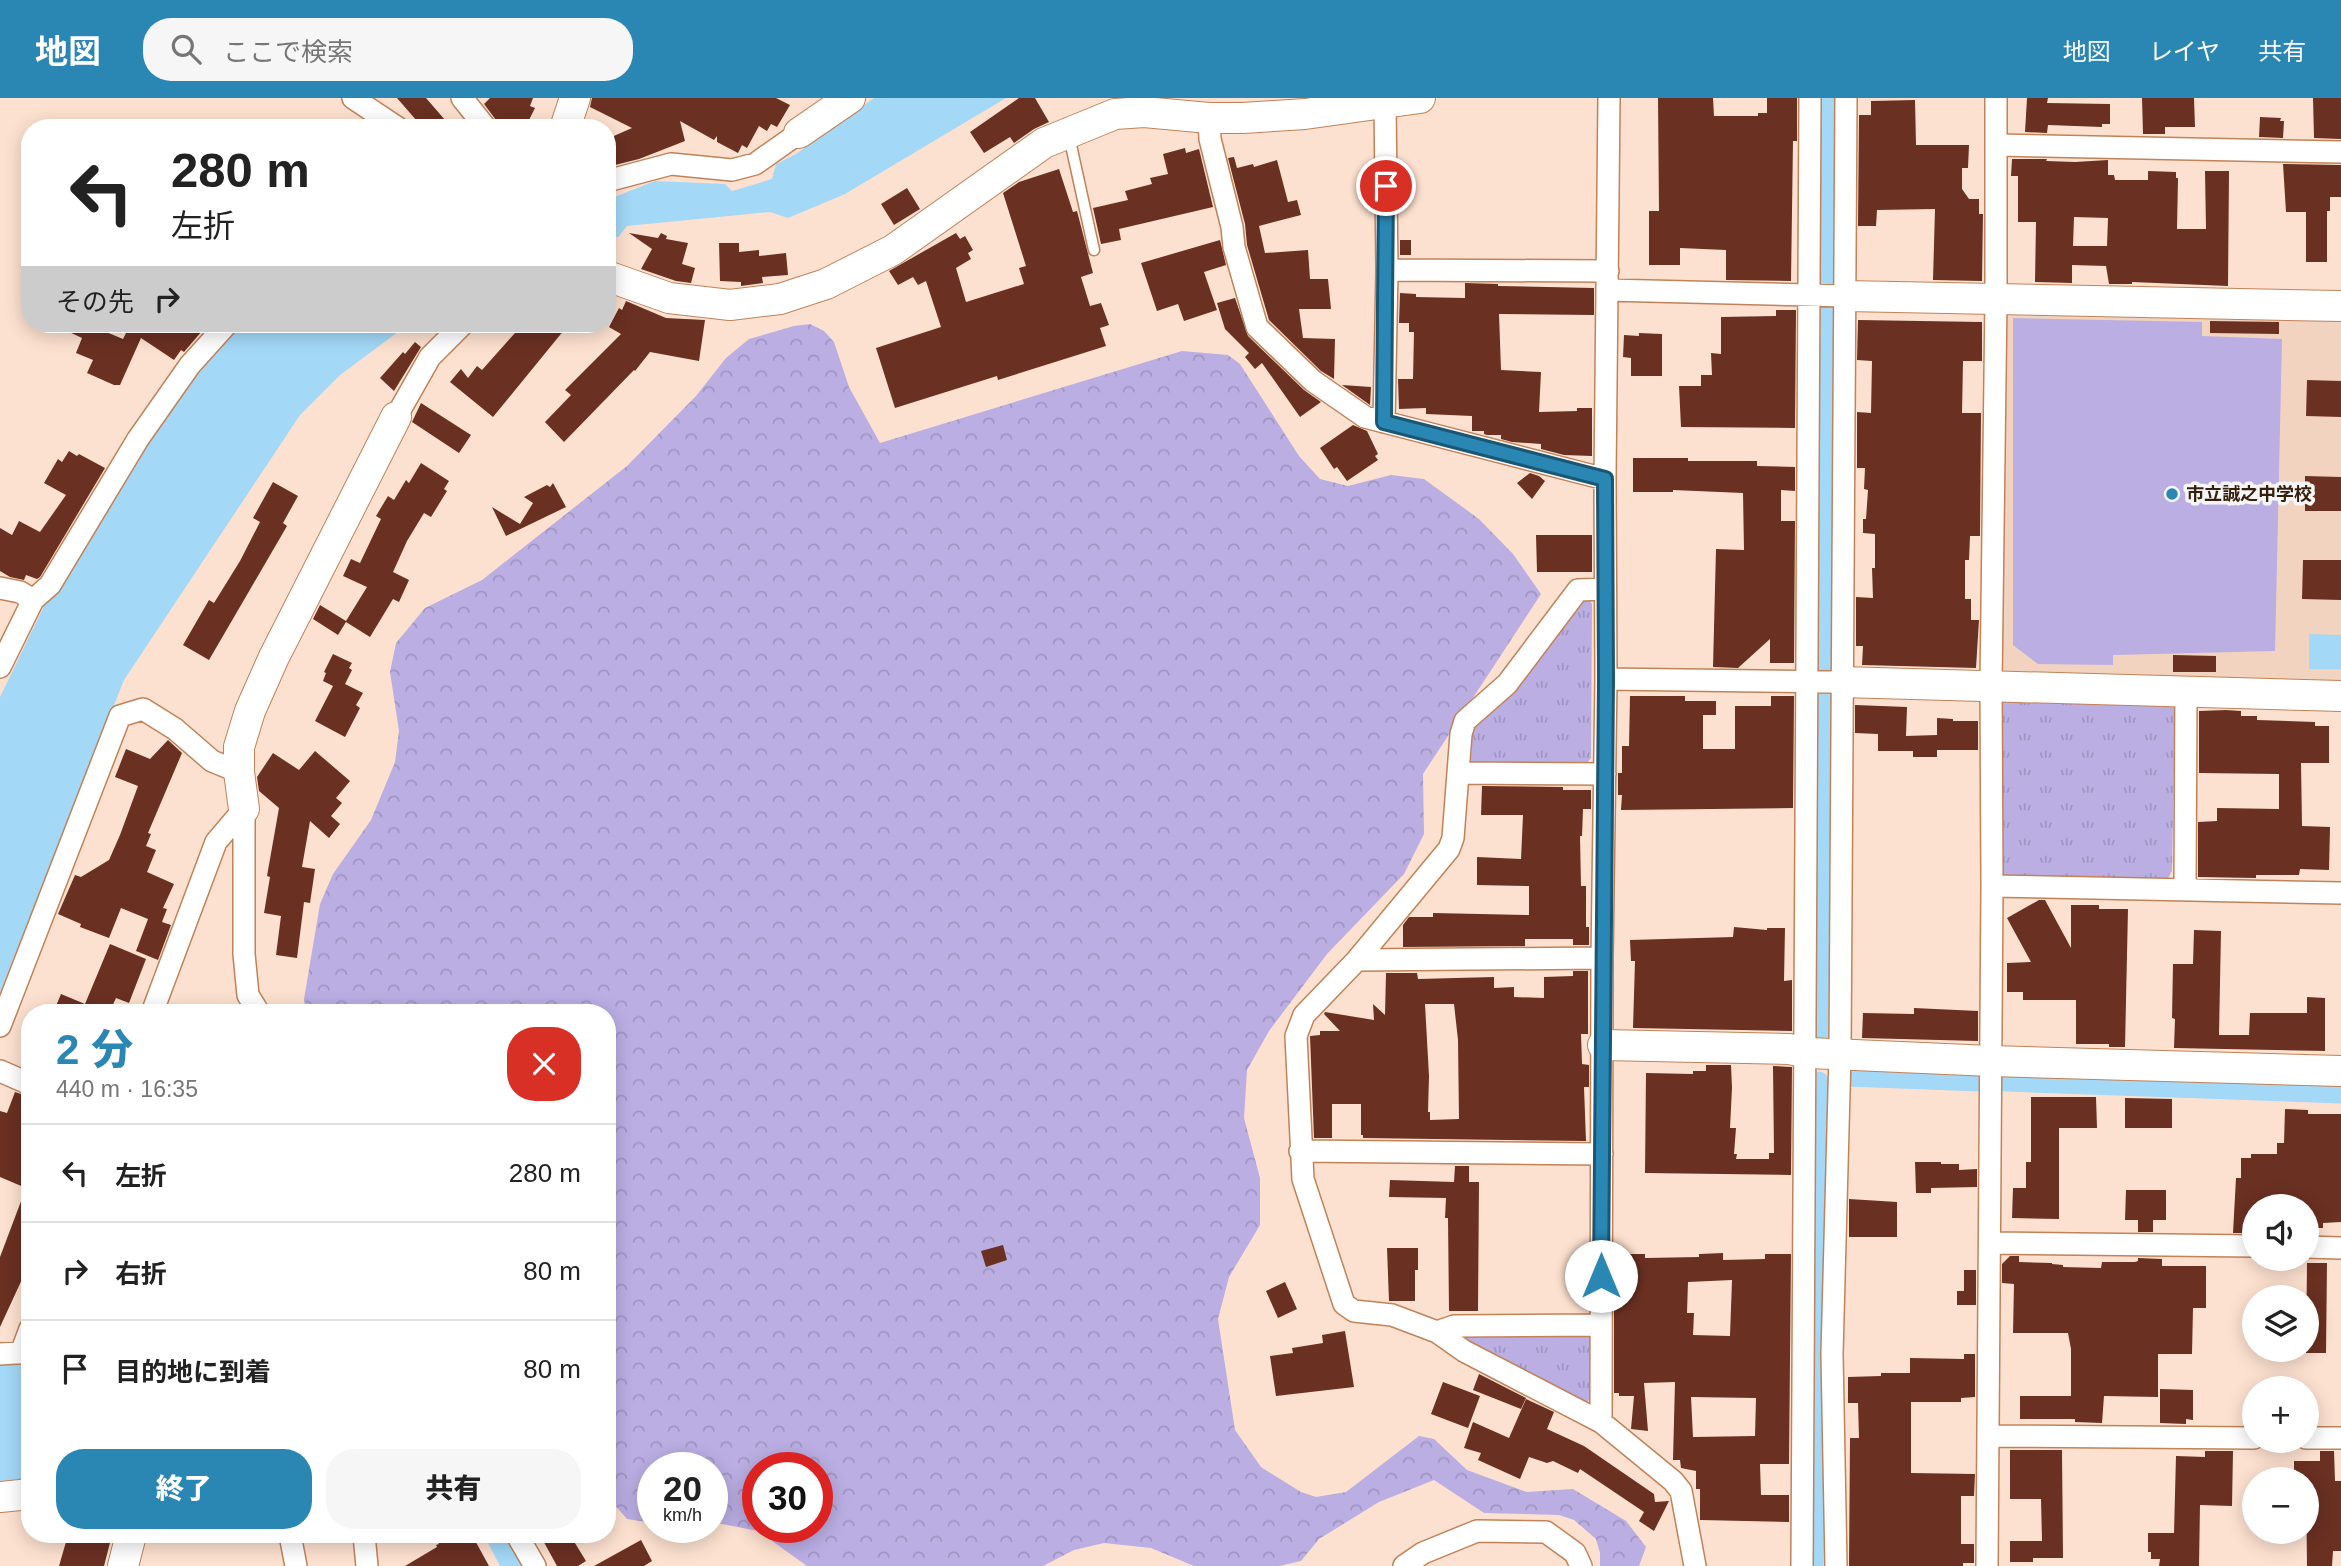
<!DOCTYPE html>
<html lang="ja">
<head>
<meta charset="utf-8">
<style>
	body { margin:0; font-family:Helvetica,"Noto Sans JP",sans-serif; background:#f6f6f6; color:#222; height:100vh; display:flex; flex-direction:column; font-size:26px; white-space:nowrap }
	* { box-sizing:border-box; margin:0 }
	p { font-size:23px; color:#767676 }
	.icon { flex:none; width:38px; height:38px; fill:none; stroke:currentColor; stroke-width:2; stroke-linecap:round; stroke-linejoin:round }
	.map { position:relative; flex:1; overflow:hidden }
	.sheet { position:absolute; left:21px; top:906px; width:595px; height:539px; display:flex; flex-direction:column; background:#fff; border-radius:28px; box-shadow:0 4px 18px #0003 }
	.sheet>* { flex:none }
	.hud { position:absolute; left:21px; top:21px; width:595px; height:214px; border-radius:28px; box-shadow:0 4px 18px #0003; background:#fff; color:#222; overflow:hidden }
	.controls { position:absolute; left:2242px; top:1096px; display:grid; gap:14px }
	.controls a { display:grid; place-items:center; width:77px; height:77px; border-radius:50%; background:#fff; box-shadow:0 4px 18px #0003; font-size:35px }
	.speed { position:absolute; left:637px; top:1354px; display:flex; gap:14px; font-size:35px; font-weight:700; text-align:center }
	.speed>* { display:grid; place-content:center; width:91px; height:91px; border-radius:50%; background:#fff; box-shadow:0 4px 18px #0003; line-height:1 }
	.speed small { font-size:18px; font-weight:400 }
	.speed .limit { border:10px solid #d22; background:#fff; color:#111 }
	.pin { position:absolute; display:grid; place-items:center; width:60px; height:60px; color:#fff; margin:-30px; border:4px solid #fff; border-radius:50%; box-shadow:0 2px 7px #0007 }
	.me { position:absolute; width:77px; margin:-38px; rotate:0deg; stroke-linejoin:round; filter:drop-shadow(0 0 5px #0008) }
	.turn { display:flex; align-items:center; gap:24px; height:147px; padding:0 35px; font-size:32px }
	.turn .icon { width:91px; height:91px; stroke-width:2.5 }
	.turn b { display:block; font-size:49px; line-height:60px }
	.then { display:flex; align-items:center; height:66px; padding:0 35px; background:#0003; gap:14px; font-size:26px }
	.round { display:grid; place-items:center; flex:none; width:74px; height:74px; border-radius:28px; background:#f6f6f6 }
	.overview { display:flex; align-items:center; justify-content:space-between; height:119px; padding:0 35px }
	h1 { font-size:42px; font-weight:800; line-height:52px; color:#2a86b3 }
	.cta { display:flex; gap:14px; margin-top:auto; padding:14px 35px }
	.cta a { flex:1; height:80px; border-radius:28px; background:#2a86b3; color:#fff; font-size:28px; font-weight:800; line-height:80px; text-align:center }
	.cta a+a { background:#f6f6f6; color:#222 }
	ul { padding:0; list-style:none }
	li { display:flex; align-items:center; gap:21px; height:98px; padding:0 35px; border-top:2px solid #e0e0e0 }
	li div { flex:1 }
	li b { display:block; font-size:26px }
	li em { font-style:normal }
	header { display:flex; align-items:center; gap:42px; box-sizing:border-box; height:98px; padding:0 35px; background:#2a86b3; color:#fff }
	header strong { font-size:33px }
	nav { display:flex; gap:38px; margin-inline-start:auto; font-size:24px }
	.search { width:490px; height:63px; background:#f6f6f6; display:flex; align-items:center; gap:18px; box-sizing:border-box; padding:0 24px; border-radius:28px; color:#767676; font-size:26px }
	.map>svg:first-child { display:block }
</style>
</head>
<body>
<header>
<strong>地図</strong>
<div class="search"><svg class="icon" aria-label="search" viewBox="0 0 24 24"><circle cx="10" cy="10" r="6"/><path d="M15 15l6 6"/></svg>ここで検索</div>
<nav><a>地図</a><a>レイヤ</a><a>共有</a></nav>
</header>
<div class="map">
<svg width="2341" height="1468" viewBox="0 0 2341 1468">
	<defs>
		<pattern id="grass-tufts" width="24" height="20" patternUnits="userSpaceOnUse" patternTransform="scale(1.75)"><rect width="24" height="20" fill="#baaee3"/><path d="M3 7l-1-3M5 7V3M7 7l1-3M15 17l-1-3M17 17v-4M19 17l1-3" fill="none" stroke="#a095c2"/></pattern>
		<pattern id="forest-crowns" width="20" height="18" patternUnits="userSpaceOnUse" patternTransform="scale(1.75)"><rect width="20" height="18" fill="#baaee3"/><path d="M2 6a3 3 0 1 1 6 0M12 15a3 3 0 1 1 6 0" fill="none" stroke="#a095c2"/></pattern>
	</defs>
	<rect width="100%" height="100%" fill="#fde1d0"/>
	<path fill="#f2d3c0" d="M2007,213l334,6v368l-340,-13z"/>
	<path fill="url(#grass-tufts)" d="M1588,499l4,7 -1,154 -4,5h-116l1,-35 46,-40 63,-87z
		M2007,600l166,6 2,8 -3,159 -6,11h-157l-11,-8 3,-171z
		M1468,1234l122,5v61l-3,5 -6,1 -117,-61z"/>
	<path fill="url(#forest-crowns)" fill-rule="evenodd" d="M810,226l14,7 10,11 15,45 31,56 302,-92 46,4 12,9 59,92 21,23 28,7 43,-11 33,4 55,40 34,35 28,40 -118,180 1,60 -20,40 -77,80 -58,77 -22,39 -3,48 16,60v47l-31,52 -11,42 17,111 26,37 40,25 15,5 30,-5 73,-56 15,3 33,31 60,22 46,-3 53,32 20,26 -7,19h-39v-13l-4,-14 -22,-19 -15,-5 -75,-2 -50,-33 -55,22 -60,37 -18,22 -22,5h-85l-43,-18 -47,-5 -30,7 -31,16h-236l-49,-35 -46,-9v-54h-59v55l-26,-4 -20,-23v-483h-301l-2,-14 16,-95 13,-30 38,-54 24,-58 4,-31 -9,-59 6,-29 29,-35 57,-28 145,-114 69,-70 30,-38 23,-19 45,-13zM758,1370h59v60h-59z"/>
	<path fill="#baaee3" d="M2013,220l189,4v14l80,3 -7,312 -162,4v10l-75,-1 -25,-19z"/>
	<path fill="#a3d8f7" d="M874,0h132l-161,96 -57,24 -18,-6 -143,14 -9,11 -11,-1v-36l48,-19 70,3 7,7 40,-12 4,-15 20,-10z
		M234,226h191l-27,8 -58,43 -40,40 -176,265 -124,312v-295l49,-101 105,-169z
		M2309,536l32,1v34h-32z
		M30,1263v117l-30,3v-117z
		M484,1437h22l20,31h-26z"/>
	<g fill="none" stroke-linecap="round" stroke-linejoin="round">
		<path stroke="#a3d8f7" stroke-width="19" d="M1819,936l8,-936
			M1848,979l131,5
			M2006,984l335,12
			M1814,1468l5,-485"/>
	</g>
	<path fill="#6a3022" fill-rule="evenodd" d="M397,0h29l26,30h-29z
		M490,0h43l-3,8 5,2 -10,20h-26l-3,-8 -12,-16z
		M592,0h184l14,7 -13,22 -6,-3 -4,7 -8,-5 -12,22 -5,-3 -4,8 -21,-11v-6l-3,4 -34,-19 5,20 -46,18 -32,8v-28l25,-11 -42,-21z
		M1019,0h16l14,24 -15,7 -20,14 -4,-6 -26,16 -14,-21z
		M1658,0h55l1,18h44v-3h9v-15h30v43h-4l-2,140 -65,-1v-30l-46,-2v17h-31v-54h10z
		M2027,0h21l-1,5 63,1v20h-8v3l-54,-2 -1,8 -22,-1z
		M2142,0h52l1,29h-30v7h-22z
		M2313,0h28v41l-27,-1z
		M1915,2l1,45h53l-1,23h-6v21l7,10h10v15h4l-1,67 -49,-1 2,-71 -58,1 -1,16h-18l1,-111h12v-14z
		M2260,19l21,1 -1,3h4l-1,17 -24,-1z
		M1185,50l1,5 13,-4 14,58 -94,22 2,11 -20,4 -8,-36 35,-8 -3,-9 27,-7 -2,-6 18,-4 -5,-20z
		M1234,59l3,11 16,-4 1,3 23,-7 11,42 9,-2 4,15 -42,11 6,27 43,-3 2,29h18l3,30h-32l4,29 32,1 -1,40 -13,-8 -52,-51 -22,-75 -2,-21 -17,-66z
		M2012,61h35l-1,2 29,1 33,-2v15h6l1,5h33v-9l28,1v6h2l-1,51h29l-1,-58h24l-1,115 -96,-4v2h-23l-3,-18 -34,-1v18l-37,-1 1,-60h-18v-46h-7zM2074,119l34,1 -1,28h-34z
		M2283,66l58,1v32h-11v14h-3v51h-21v-50h-20z
		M1059,71l14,43 4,-1 16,62 -12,4 9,29 11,-3 8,22 -9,3 6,18 -108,34 -1,-4 -102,32 -19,-60 65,-21 -15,-46 -8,4 -5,-8 -15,8 -9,-14 67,-38 4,6 5,-3 8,14 -5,3 3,6 -15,9 10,34 58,-18 -5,-16 7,-2 -23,-73 16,-11z
		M907,90l13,21 -26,16 -13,-21z
		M629,135l29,5 3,-5 6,3 -1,3 22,4 -6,21 13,4 -4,15 -15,-2 -35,-12 11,-20z
		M1220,142l6,25 -22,7 13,38 -33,11 -6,-17 -21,7 -16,-48z
		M1400,142h11v15h-11z
		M719,145h20v9l20,-2v6l27,-3 2,22 -26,2 1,6 -22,3v-4l-21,-1z
		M1465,185l33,1v2l96,2v27l-95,-1 2,56 40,2 -2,40 38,-1v-3h15v48l-28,-1 -23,-6v-5l-29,-2 -11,-3v-4h-14l-3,-1v-3h-12v-15l-46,-2v-6l-27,1 -1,-30h15l1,-47h-5v-9h-10l1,-30 16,1v3l49,1z
		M1235,200l13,38 56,54 17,12 -21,15 -38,-54 -7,6 -10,-12 4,-4 -24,-24 -8,-26z
		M626,203l40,17 39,2 -6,41 -49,-9 -15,19 -1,-1 -70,72 -19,-20 26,-27 -6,-5 56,-56 -12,-7 10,-19 3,2z
		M1776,212h20l-1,118 -114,-1 -2,-41h22v-11h11l-1,-22 10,1v-37l55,-1z
		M1858,222l124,2v39h-19l-1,52h19l-1,123h-10l-1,24h-4v39h6v21h8l-3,48 -114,-3 1,-19h-7v-49l17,1 -1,-30h3v-34l-12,-1v-14h3l2,-29 -4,-1 1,-21h-8v-56l14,1 1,-52 -15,-1z
		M2210,223l69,1v12l-69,-1z
		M52,226h35l36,15 5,-10 -9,-5h89l-24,28 -3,-2 -7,10 -33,-22 -21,47h-6l-27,-12 6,-13 -17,-7 6,-15z
		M523,226h46l-76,93 -43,-35 11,-13 7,9 9,-12 5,4z
		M1639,235l23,1v42h-31v-18l-8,-1 1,-22 15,1z
		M415,244l6,5 -27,44 -14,-13 23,-26 2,2z
		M2307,282l34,1v36l-35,-1z
		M1342,287l29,2 -1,18z
		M421,305l50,32 -12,18 -47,-31z
		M1353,327l14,6 11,23 -3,2 3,4 -31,21 -10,-14 -3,2 -14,-21z
		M69,353l8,5 2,-2 26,14 -65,109 -3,2 -11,-4 -2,5 -14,-3 -10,-6v-43l12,7 7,-14 21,11 26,-37 -22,-12 14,-24 4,3z
		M1633,360h55v3h69v5l38,1v24l-14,-1v31h14l-1,142h-24v-24l-32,29 -25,-1 3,-118 28,1 -1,-57 -70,-3v2h-40z
		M421,365l28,18 -5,8 3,2 -16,26 -7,-4 -17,28 -14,31 16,8 -10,22 -6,-3 -23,38 -24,-15 -8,13 -25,-16 7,-14 26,16 21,-34 -24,-11 8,-17 9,4 21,-44 -5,-3 12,-20 6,4 12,-20 3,3z
		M1530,375l9,3 6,5 -13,18 -15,-16z
		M2305,378l36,1v34h-36z
		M273,384l25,14 -15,27 4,3 -78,134 -26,-15 26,-45 5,3 26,-42 20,-39 -7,-4z
		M553,385l13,24 -60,29 -14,-29 28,17 13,-21 -9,-6 23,-12 3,2z
		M1536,437h56v37h-55z
		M2303,462h38v40l-39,-1z
		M333,556l19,9 -3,5 3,2 -7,14 18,9 -7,12 4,3 -15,29 -30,-16 18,-35 -10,-5 3,-8 -2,-1z
		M2173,557l43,1v16h-43z
		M1630,598h55v5h31v14h-13v34h32v-43h36v-10h23l-1,112 -172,2 1,-15h-4v-22h4v-27h7z
		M1855,607l52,2 -1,29 31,-1v-17l16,1v2h25v29h-41v7h-24v-6h-35v-17l-23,-1z
		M2226,612l15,1v5h16v4l58,2v4h14v37h-28l1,63 28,1 -1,43 -29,-1 -1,6h-43v3l-58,-1v-55l19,-1v-13l62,1v-35l-80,-1v-62z
		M168,642l14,13 -34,80 3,1 -5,12 10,4 -9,22 27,12 -11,24 4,1 -5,13 9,3 -13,35 -22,-9 12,-32 -27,-11 -12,30 -29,-11 1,-3 -23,-10 17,-39 6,2 28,-17 11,-25 18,-49 -23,-9 11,-28 24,10z
		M315,653l35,30 -14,17 6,5 -11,13 9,8 -11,14 -19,-17 -8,46 13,2 -5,34 -6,-1 -7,56 -21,-3 5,-39 -17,-3 6,-36 -3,-1 12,-68 -20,-17 -2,-14 16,-24 26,17z
		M1482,688l81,1v3h28v19h-8l-1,27h-2l1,50h5v41h3v18h-16v-6h-48v7l-122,1v-22l6,-8h24v-4l96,2v-29l-52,-1v-28l44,2 2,-44h-42z
		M2039,802h6l26,48v-43h28v4h29l-3,138h-16v-3h-33v-44h-53v-8h-16v-29l24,-1 -24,-44z
		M1734,829l33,3v-2h18l-1,53 8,-1v51l-159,-3 2,-67h-4l-1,-21 103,-3z
		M2194,832l27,1 -2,104h30l1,-22h57v-16l18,1v53l-151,-3 1,-29 -3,-1 1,-54h20z
		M110,846l36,15 -17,44 -13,-5 -7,15h-56l8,-19 24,10z
		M1573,873h15v63h-7l1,30 7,1v22h-5l2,54 -223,-3v-3h-2v-31h-29v34h-18l-4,-102 10,-1v-4h20l-16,-17 1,-2 49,8 -1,-16 12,11 1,-42h31l1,6 76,-2v11l20,-1v10l30,1v-21l29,-1zM1425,906h29l4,36 1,79 -29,1v-8h-2l1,-36z
		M1914,910l64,3v30l-116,-3 1,-25 51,1z
		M1706,967h25l1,23 -2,40h6l-2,26h3l-1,5h33v-6h5l-1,-87 19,1 -1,108 -146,-2 1,-100 47,1v-3h13z
		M15,994l15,5v180l-6,-2 -24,52v-70l26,-69 -26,-11v-66l7,2z
		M2031,999h65l1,31h-38v91l-47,-1 1,-30h13v-26h5z
		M2125,1000l47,1v29h-47z
		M2285,1011l23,1v4h33v108l-18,1v5h-17v-22h-52v27h-21l3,-55h5v-20h10v-4h26v-11h7z
		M1915,1064h26v2h18v6l18,-1v18l-46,1v5h-15z
		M1455,1068h14v16h10l-1,129h-29l-1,-93h-3l1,-20 -57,-1 1,-17 64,2z
		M2126,1092h40v30h-13v12h-15v-12h-13z
		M1849,1101l48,3v35h-48z
		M1003,1147l4,15 -21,7 -5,-16z
		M1387,1150h31v22h-3v31h-26z
		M1723,1155v7l42,-1v-5h26l-2,210h-29l1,31h28v27l-89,-2v-31h-4v-18l-15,-3 -1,-8h-7l2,-78 -31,1 4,48 -17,-2 3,-33h-15v-3h-5v-86h8v-53h23v4l54,-1v-3zM1732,1182l-2,56 -37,-1 1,-22h-7l1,-31zM1691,1299l65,1 -1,38 -62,1z
		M2010,1158h9v6l33,1v1l11,1v2l38,1 1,-6h33l3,-1v-3l24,1v7h44v42h-13l-1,46h-34v43l-54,-1 -2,27 -27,-1v-3h-55v-23h51v-47l-3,-16h-55l1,-49 -12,-1v-19z
		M2307,1165h20l-1,90h-20z
		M1964,1172h12v35h-19v-14h7z
		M1285,1184l12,27 -19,9 -12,-27z
		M1345,1233l9,56 -78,9 -6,-40 23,-3 -1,-5 31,-5 -1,-8z
		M1964,1256h11v43l-14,1v4h-50v71l64,1 -1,22h-13v48h13v19h-11v3h-114l1,-128h9l-1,-35h-10v-26l33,-1v-3h29v-15l54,1z
		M1479,1276l47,24 -5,11 -48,-19z
		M1443,1284l37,14 -12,32 -37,-14z
		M2160,1291l33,1v30l-7,-1v5l-26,-1z
		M1526,1301l28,13 -7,17 37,17 70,48 1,8 14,-1 -15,30 -15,-10 5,-9 -64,-43 -2,4 -25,-12 -6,2 -18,-6 -9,22 -42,-19 3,-7 -17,-5 9,-26 36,16z
		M2010,1352h52l1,108h-30v4h-23v-21h32l-1,-42h-31z
		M2205,1353h28l-1,55 -32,-1 -1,61h-40l1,-7h-9v-7h-3v-19h26l2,-77 29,1z
		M2320,1353h14l1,30h6v70h-8l-1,15h-25l-1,-87h-12v-18h26z
		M68,1437h44l-8,31h-45z
		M434,1437h38l17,31h-84l32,-19 -1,-2 3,-1z
		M540,1437h30l16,26 -8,5h-21z
		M641,1442l11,21 -8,5h-50z"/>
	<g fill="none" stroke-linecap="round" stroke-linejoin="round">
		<g stroke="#c18258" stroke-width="13">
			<path id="lane" d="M1069,38l25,114"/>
		</g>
		<g stroke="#c18258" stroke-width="24">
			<path id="street" d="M353,0l45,30
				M462,0l24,30
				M1209,20l1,21 22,88 2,20 23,80 56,54 52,36 240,62
				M1996,47l345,7
				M607,83l64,-17 61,6 23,-6 44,-31
				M1387,172l221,1
				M1608,192l237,6
				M396,319l34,-60 33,-33
				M1384,324l3,-152 -2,-168
				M0,490l20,4 13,8
				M1605,491l-27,1 -71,94 -42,37 -4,13 -8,104 -4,11 -92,111 -53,55 -8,21 7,143 41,125 10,7 38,4 45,17 27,19 137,71 72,59 8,10 14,75
				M0,569l33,-67 17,-15 88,-146 52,-74 37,-41
				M1606,581l236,3
				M1458,675l147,1
				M244,711v145l4,41 11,18
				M1992,788l349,7
				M2185,791l1,-196
				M1357,862l245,-2
				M152,915l64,-171 28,-33
				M0,928l120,-310 23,-7 32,20 37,32 27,11
				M0,973l30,13
				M1300,1053l302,3
				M1990,1145l264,3
				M2306,1149l35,1
				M1437,1234l17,-6 147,-1
				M21,1255l9,-24
				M0,1256l30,-2
				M1601,1324l1,-464 4,-279 -1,-200 4,-381
				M1989,1338l265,2
				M2306,1340h35
				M290,1437l6,31
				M364,1437l3,31
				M517,1437l18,31
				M1404,1468l19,-13 54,-22 69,1 29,21 6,13
				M1802,1468l8,-1468
				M1836,1468l-4,-212 8,-300 6,-956
				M1987,1468l5,-680 -1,-201 5,-386v-201"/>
		</g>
		<g stroke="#c18258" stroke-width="32">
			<path id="secondary" d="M565,30l10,-30
				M799,35l51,-35
				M607,178l62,22 61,7 50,-6 46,-15 67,-34 151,-107 71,-29 29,-2 65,6h34l62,-4 115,-16
				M1845,198l496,10
				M1842,584l499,14
				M244,711l-5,-37v-25l11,-36 24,-54 122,-240
				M1603,947l186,4 20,4 182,8 350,10
				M0,1399l30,-3
				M123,1468l8,-31"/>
		</g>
		<use href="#lane" stroke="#fff" stroke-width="10"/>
		<use href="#street" stroke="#fff" stroke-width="21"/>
		<use href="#secondary" stroke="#fff" stroke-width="30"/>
	</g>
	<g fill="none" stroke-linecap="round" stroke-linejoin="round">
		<g stroke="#1b5774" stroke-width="18">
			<path id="route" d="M1386,88l-2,236 221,57 1,200 -5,597"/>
		</g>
		<use href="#route" stroke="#2a86b3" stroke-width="12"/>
	</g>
	<circle fill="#2a86b3" stroke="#f5f5f5" stroke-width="2.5" cx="2172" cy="396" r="7"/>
	<g text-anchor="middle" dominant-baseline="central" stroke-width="7" stroke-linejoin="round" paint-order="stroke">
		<g font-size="18" font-weight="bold" fill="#361e0c" stroke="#f5f5f5" text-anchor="start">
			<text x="2186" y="396">市立誠之中学校</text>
		</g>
	</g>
</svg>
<div class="controls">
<a><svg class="icon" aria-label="sound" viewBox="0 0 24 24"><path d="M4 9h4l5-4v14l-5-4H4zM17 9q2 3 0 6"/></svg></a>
<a><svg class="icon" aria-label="layers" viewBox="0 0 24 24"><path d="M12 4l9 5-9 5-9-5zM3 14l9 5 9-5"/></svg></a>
<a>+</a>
<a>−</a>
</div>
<div class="speed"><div>20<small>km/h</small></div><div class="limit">30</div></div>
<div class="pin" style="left:1386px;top:88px;background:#d93025"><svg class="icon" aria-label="arrive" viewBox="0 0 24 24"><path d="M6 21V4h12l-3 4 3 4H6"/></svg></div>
<svg class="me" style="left:1601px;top:1178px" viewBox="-20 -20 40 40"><circle r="19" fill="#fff"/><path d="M0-13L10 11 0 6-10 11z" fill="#2a86b3"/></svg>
<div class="hud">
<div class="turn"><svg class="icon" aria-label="left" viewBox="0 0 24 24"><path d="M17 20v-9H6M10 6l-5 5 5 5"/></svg><div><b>280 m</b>左折</div></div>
<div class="then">その先<svg class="icon" aria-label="right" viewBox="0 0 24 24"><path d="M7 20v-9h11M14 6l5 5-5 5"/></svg></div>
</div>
<section class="sheet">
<div class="overview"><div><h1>2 分</h1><p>440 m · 16:35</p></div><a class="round" style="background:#d93025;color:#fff"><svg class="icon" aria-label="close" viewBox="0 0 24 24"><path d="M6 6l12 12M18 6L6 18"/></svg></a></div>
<ul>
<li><svg class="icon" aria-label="left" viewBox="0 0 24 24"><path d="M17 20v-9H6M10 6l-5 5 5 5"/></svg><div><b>左折</b></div><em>280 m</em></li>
<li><svg class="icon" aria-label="right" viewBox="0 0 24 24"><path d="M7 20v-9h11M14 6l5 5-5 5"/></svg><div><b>右折</b></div><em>80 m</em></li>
<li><svg class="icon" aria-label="arrive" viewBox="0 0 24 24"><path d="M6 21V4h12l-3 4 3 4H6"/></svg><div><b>目的地に到着</b></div><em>80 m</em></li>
</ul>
<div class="cta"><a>終了</a><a>共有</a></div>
</section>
</div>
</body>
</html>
